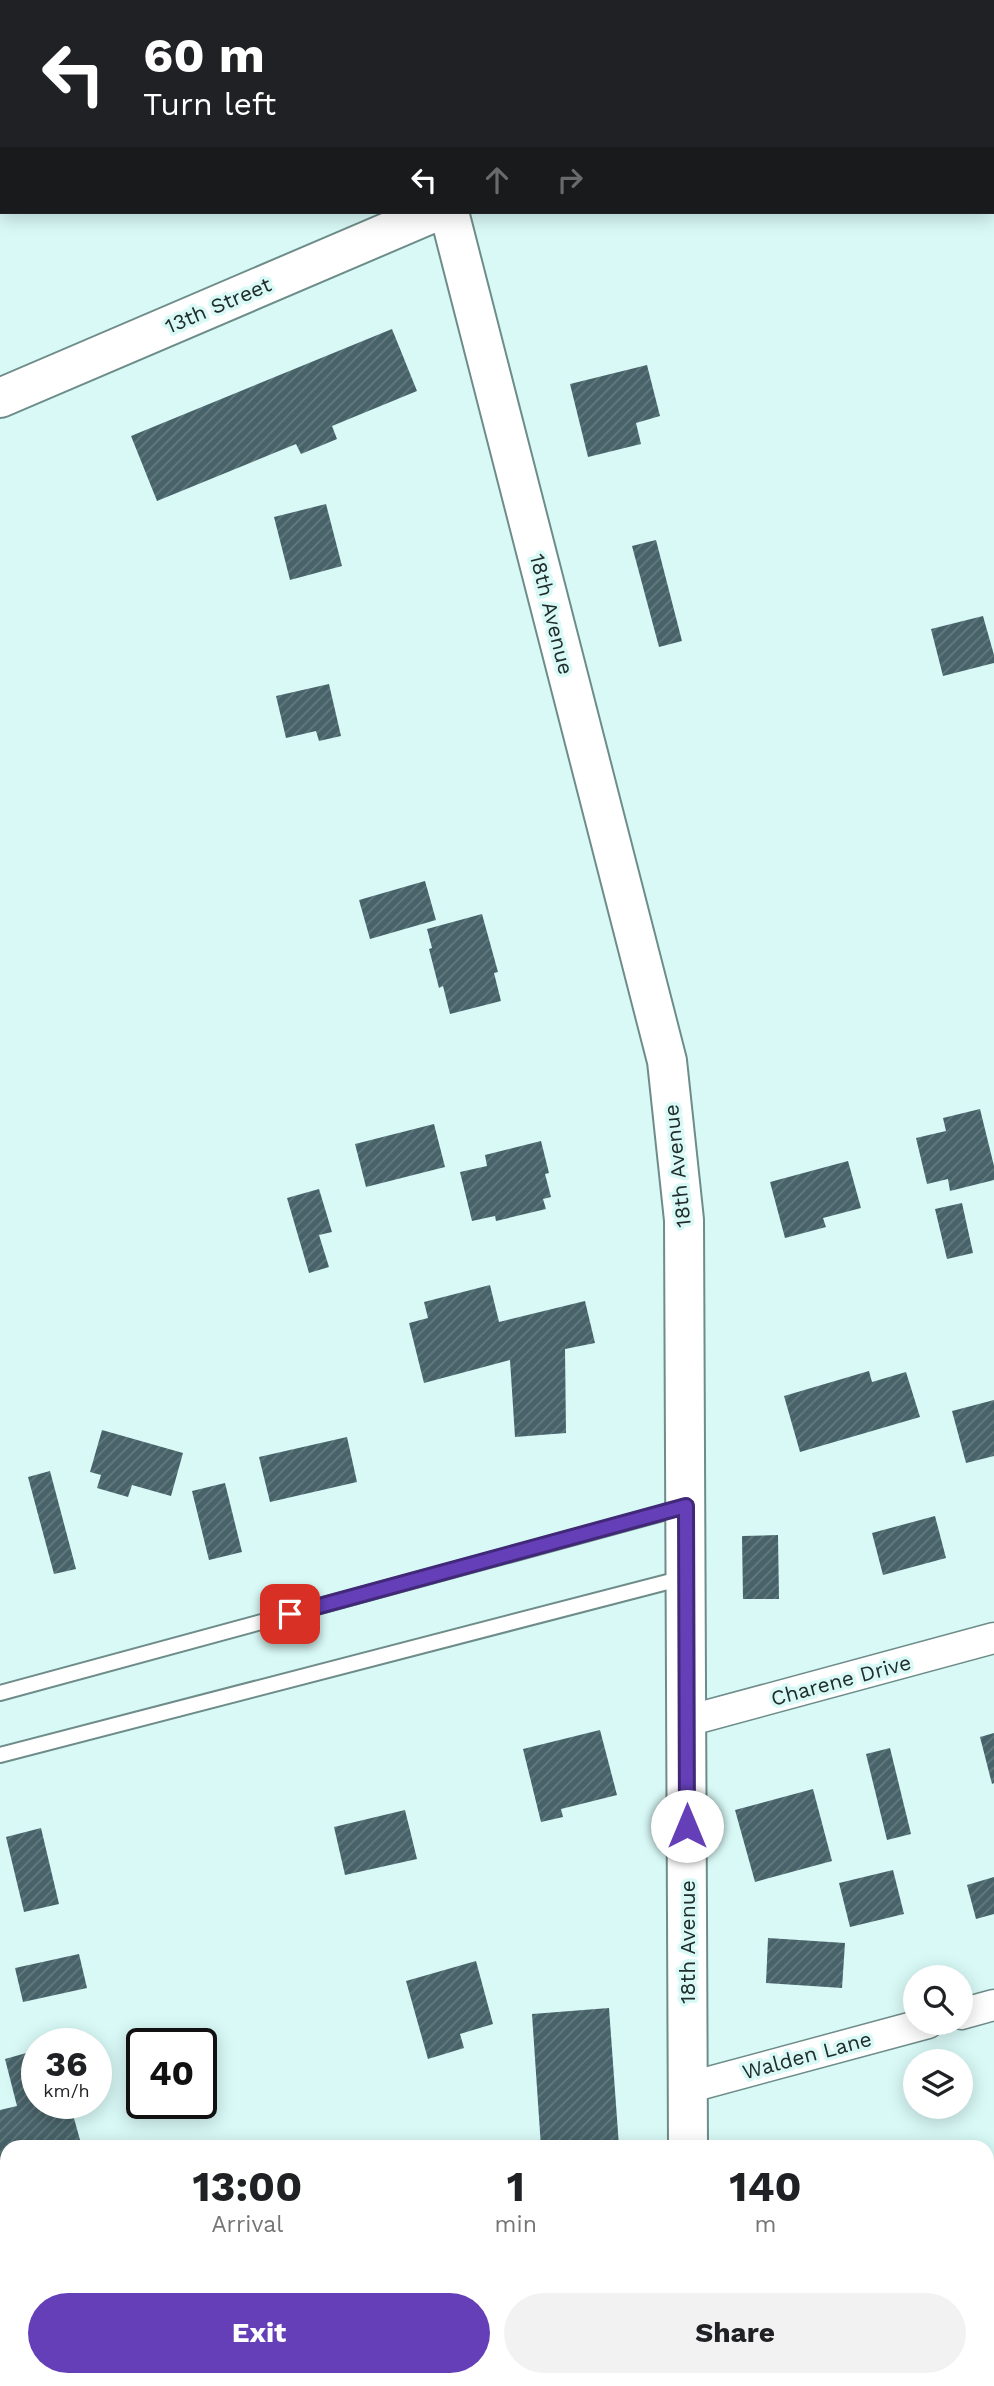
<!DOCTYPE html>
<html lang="en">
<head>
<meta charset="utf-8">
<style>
	body { margin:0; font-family:"Work Sans",sans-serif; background:#f2f2f2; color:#202124; height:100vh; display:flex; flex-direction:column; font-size:26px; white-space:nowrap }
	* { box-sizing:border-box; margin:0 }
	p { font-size:23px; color:#757577 }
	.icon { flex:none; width:38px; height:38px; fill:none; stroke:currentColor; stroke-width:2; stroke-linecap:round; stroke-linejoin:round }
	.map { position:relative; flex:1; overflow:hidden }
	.drawer { position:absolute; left:0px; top:2140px; width:994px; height:247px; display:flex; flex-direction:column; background:#fff; border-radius:21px 21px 0 0; box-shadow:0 4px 18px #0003 }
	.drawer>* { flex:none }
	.top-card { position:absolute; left:0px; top:0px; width:994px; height:214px; box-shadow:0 4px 18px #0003; background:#202124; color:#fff; overflow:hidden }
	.controls { position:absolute; left:903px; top:1965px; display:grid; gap:14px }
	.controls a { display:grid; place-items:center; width:70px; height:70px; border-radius:50%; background:#fff; box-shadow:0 4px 18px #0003; font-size:35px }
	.speed { position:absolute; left:21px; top:2028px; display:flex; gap:14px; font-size:35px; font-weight:700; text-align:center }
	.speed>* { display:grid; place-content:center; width:91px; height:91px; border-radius:50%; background:#fff; box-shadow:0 4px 18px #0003; line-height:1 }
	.speed small { font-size:18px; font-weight:400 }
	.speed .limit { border:4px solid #111; border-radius:10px; background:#fff; color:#111 }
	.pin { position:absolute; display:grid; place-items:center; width:60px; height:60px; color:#fff; margin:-30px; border-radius:14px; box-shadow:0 4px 10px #0006 }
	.me { position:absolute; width:77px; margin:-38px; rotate:0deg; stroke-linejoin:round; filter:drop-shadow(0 0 5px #0008) }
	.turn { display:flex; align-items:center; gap:24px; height:147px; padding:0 28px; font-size:32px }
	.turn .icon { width:91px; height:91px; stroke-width:2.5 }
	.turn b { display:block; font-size:49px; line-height:60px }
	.lanes { display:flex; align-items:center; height:66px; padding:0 28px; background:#0003; justify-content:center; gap:35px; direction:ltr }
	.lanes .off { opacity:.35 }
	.eta { display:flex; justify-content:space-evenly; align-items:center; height:119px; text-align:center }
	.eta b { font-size:42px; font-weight:700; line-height:49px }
	.cta { display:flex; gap:14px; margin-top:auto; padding:14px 28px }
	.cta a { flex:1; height:80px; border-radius:42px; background:#643fb8; color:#fff; font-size:28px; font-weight:700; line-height:80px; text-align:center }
	.cta a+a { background:#f2f2f2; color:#202124 }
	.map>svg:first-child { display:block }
</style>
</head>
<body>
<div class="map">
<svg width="994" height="2386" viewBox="0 0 994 2386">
	<defs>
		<pattern id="building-hatch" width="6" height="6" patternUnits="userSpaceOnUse" patternTransform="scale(1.75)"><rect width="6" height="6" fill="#476369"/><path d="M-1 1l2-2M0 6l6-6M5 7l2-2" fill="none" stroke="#647a7f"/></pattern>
	</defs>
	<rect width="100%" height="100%" fill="#d8f9f6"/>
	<path fill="url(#building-hatch)" d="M392,329l25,62 -85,35 5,13 -36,15 -5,-10 -139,57 -26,-65z
		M647,365l13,51 -24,7 5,21 -53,13 -18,-73z
		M326,504l16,62 -52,14 -16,-63z
		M656,540l26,101 -23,6 -27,-101z
		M983,616l11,39v8l-51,13 -12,-47z
		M329,684l12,52 -22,5 -3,-10 -30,7 -10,-42z
		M425,881l11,39 -66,19 -11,-39z
		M482,914l16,58 -4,1 7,28 -51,13 -7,-28 -4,2 -10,-39 3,-1 -5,-19z
		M980,1109l14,57v14l-44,11 -2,-12 -21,5 -11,-46 30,-7 -3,-13z
		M434,1124l11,43 -79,20 -11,-43z
		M541,1141l8,32 -4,1 6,23 -8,2 3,10 -50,12 -1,-5 -23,5 -12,-49 27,-6 -2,-11z
		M848,1161l13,47 -38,10 3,9 -41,11 -15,-56z
		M319,1189l13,43 -13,3 10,32 -20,6 -22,-75z
		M962,1203l11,50 -26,6 -12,-50z
		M490,1285l9,37 86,-21 10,42 -30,6 1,84 -51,4 -5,-77 -86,23 -15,-60 19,-5 -4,-16z
		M869,1371l3,11 34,-10 14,45 -120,35 -16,-56z
		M994,1400v56l-28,7 -14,-52z
		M102,1430l81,23 -12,43 -39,-11 -4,12 -31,-9 4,-13 -11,-3z
		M347,1437l10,45 -87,20 -11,-45z
		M50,1471l26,98 -22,5 -26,-97z
		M225,1483l17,69 -33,8 -17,-69z
		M935,1516l11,42 -63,17 -11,-42z
		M778,1535l1,64h-36l-1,-63z
		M600,1730l17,65 -56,14 2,8 -22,5 -18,-73z
		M994,1733v50l-2,1 -12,-47z
		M890,1748l21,86 -24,6 -21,-86z
		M813,1789l19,72 -77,21 -20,-72z
		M405,1810l12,49 -72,16 -11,-48z
		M41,1828l18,76 -35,8 -18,-75z
		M893,1870l11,44 -54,13 -11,-44z
		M994,1877v37l-18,5 -9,-34z
		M768,1938l77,5 -3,45 -76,-5z
		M79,1954l8,34 -64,14 -8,-34z
		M476,1961l17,63 -33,10 4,14 -36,11 -22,-78z
		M609,2008l10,138 -78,1 -9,-133z
		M37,2050v54h33l12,43h-75l-1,39 -3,-11h-3v-65l17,-4 -12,-47z
		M987,2215l7,23v34l-7,2z
		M994,2314v58l-7,2v-58z
		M533,2380h46v6h-46z"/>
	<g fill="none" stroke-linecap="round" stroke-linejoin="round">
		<g stroke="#6e8c89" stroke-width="18">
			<path id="lane" d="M0,1693l685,-186
				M0,1755l683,-177"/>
		</g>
		<g stroke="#6e8c89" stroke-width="33">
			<path id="street" d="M703,0v2
				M687,1721l307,-83
				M961,2014l33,-9
				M687,2088l241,-65"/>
		</g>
		<g stroke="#6e8c89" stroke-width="42">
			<path id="secondary" d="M940,2l4,-2
				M449,212l218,849 17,159 4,927
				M0,398l435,-186
				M695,2380v6"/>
		</g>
		<use href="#lane" stroke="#fff" stroke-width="14"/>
		<use href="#street" stroke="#fff" stroke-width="30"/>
		<use href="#secondary" stroke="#fff" stroke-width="38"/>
	</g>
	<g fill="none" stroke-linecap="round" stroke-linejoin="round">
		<g stroke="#412978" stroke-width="18">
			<path id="route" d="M290,1614l396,-108 1,320"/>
		</g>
		<use href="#route" stroke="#643fb8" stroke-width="12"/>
	</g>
	<g text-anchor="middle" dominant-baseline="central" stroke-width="7" stroke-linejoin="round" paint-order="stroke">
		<g font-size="21" fill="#202d2c" stroke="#d8f9f6">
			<text transform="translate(218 305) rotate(-23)">13th Street</text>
			<text transform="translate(552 614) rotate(76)">18th Avenue</text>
			<text transform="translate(677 1166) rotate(-96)">18th Avenue</text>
			<text transform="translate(841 1680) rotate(-15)">Charene Drive</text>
			<text transform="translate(687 1942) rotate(-90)">18th Avenue</text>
			<text transform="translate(807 2055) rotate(-15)">Walden Lane</text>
		</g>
	</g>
</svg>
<div class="controls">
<a><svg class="icon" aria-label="search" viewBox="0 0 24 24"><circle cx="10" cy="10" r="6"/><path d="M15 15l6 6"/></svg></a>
<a><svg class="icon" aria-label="layers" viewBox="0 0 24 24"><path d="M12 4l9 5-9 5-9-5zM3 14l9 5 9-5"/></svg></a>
</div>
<div class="speed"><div>36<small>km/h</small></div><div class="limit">40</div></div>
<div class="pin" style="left:290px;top:1614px;background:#d93025"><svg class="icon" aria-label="arrive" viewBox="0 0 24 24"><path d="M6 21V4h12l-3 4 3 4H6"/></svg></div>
<svg class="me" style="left:687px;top:1826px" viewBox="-20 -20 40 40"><circle r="19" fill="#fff"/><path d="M0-13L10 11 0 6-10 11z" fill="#643fb8"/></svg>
<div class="top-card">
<div class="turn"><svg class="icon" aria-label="left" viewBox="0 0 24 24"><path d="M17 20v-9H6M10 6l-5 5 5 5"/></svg><div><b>60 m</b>Turn left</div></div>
<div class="lanes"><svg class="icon" aria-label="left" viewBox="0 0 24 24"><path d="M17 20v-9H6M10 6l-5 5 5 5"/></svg><svg class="icon off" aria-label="ahead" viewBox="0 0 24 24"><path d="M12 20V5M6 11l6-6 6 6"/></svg><svg class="icon off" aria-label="right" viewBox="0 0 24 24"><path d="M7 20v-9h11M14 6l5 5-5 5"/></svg></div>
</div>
<section class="drawer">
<div class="eta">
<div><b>13:00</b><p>Arrival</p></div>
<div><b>1</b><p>min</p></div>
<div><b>140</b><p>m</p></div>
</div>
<div class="cta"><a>Exit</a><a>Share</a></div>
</section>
</div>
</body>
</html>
